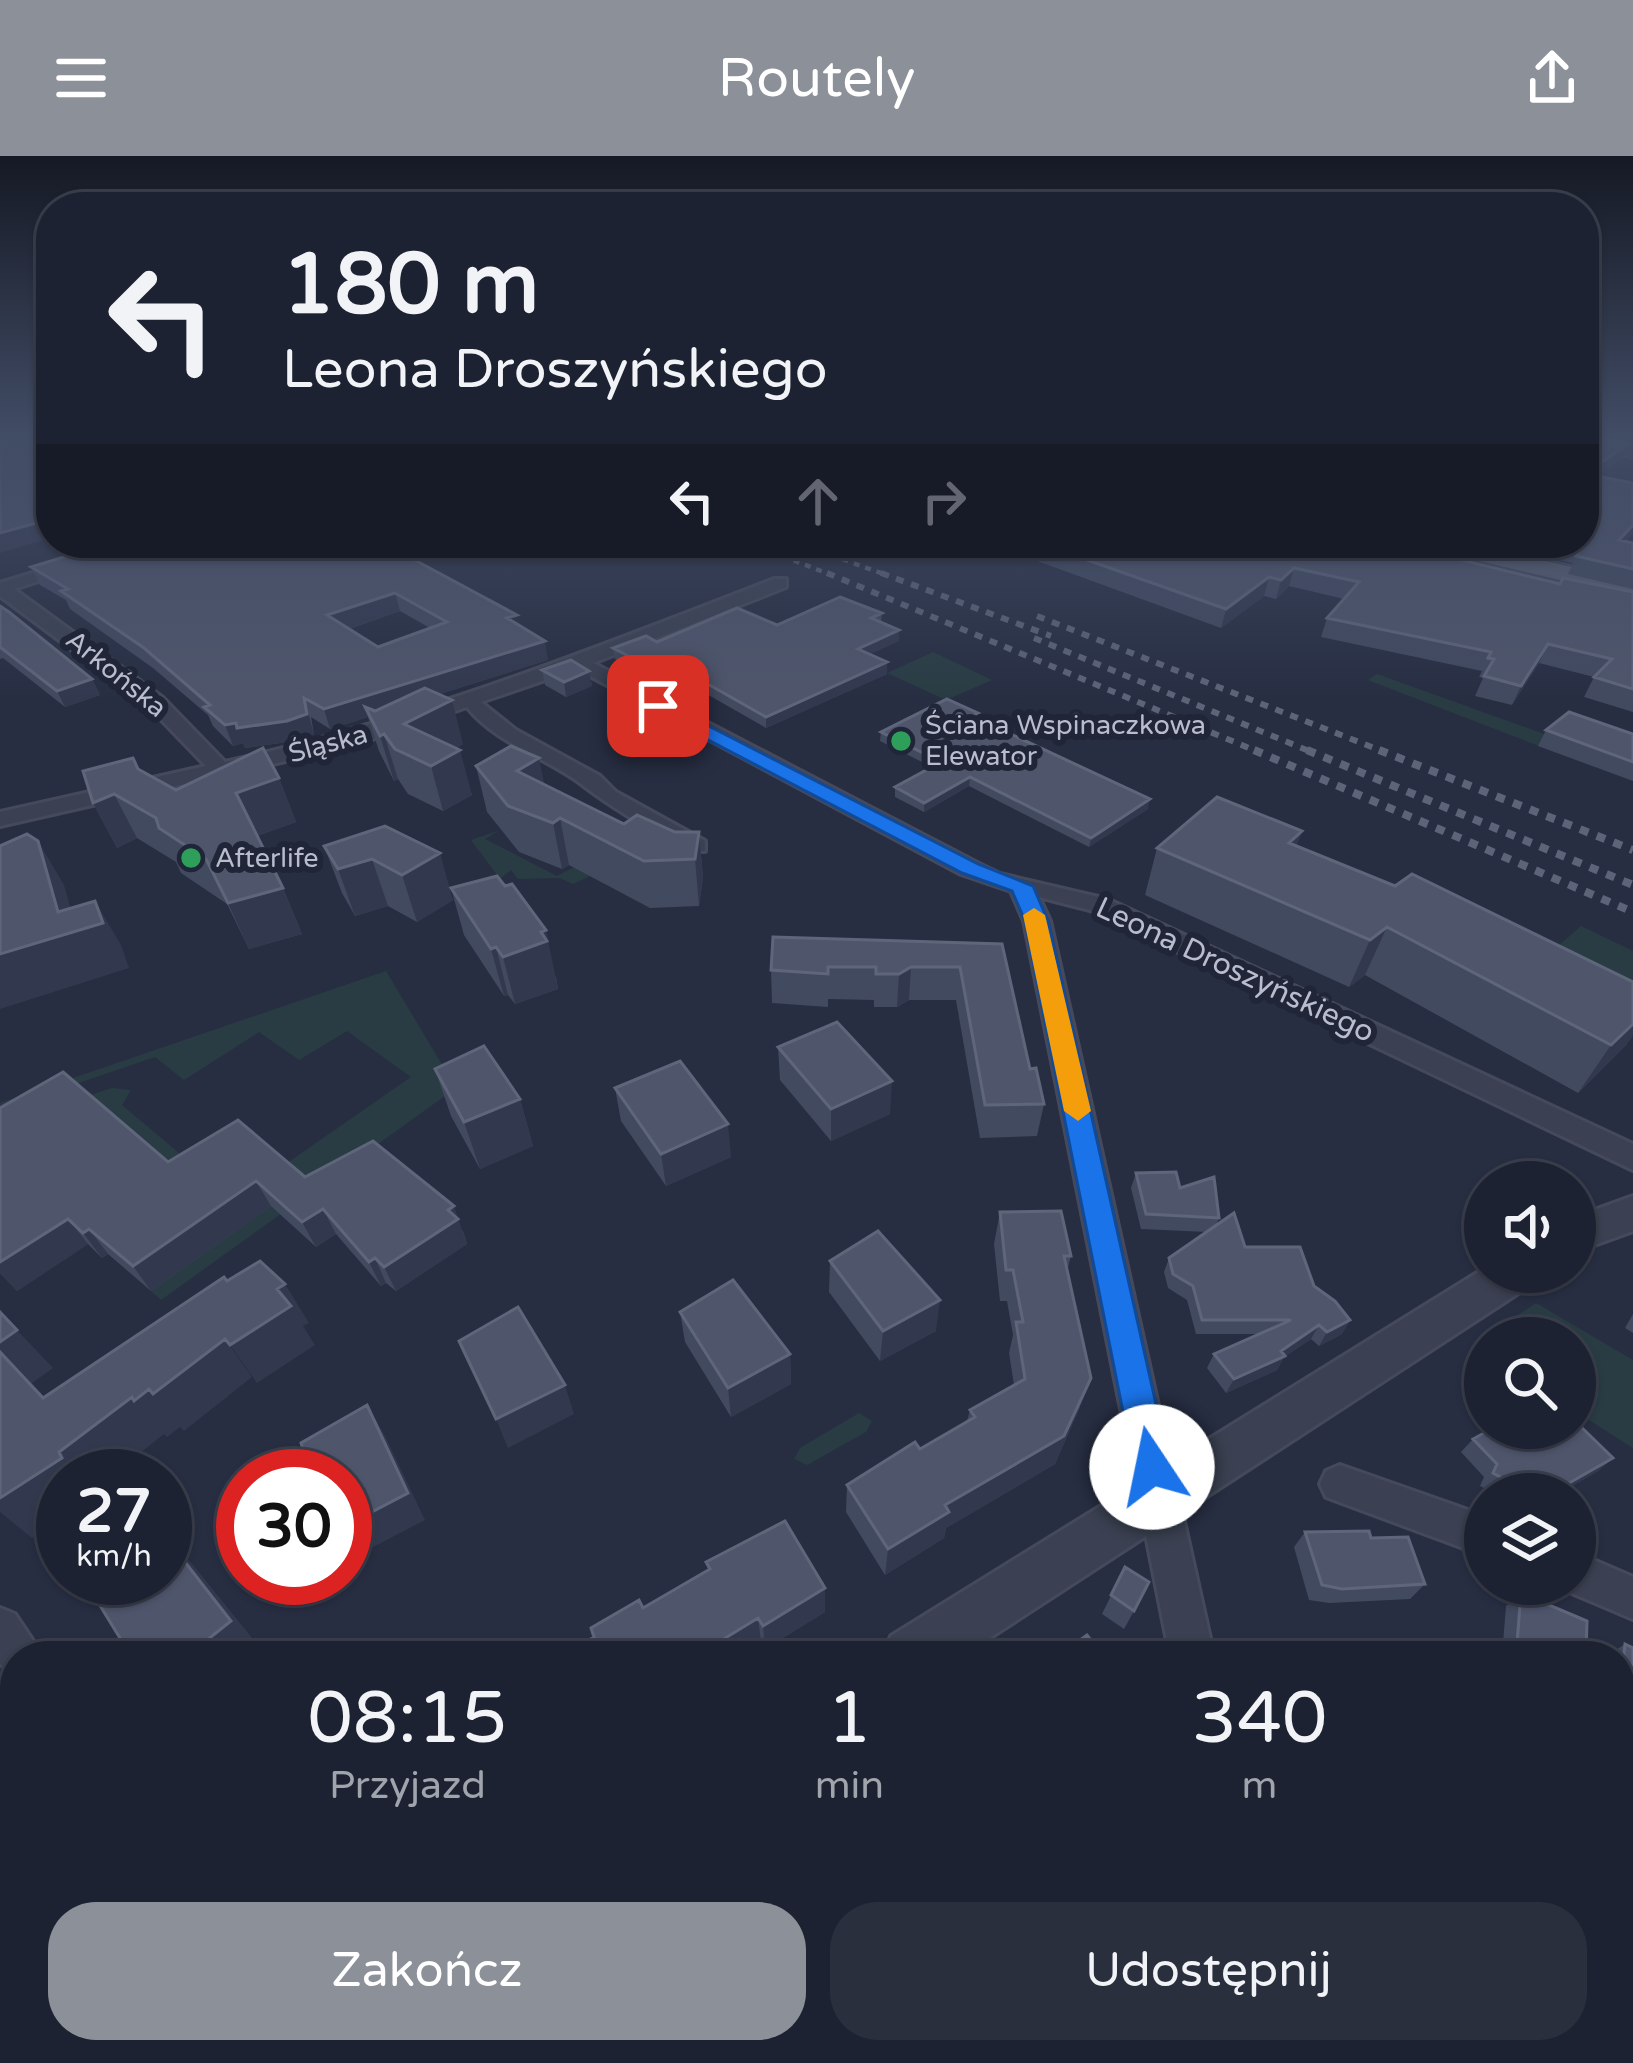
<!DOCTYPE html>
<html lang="pl">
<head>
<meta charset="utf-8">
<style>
	body { margin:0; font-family:"Varela Round",sans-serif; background:#2a2f3e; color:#f1f3f6; height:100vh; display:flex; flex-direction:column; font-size:45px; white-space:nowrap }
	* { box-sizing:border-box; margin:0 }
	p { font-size:39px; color:#a0a4ac }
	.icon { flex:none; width:66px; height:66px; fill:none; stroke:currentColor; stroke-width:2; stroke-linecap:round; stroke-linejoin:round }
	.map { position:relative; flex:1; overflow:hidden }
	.drawer { position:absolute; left:0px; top:1485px; width:1635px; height:423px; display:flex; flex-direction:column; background:#1d2232; border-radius:48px 48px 0 0; box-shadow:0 3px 9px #0004,0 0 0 3px #3b3f4d }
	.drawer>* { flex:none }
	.hud { position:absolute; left:36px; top:36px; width:1563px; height:366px; border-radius:48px; box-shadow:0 3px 9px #0004,0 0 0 3px #3b3f4d; background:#1d2232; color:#f1f3f6; overflow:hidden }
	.controls { position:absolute; left:1464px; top:1005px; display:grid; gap:24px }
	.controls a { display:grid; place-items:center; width:132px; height:132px; border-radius:50%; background:#1d2232; box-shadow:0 3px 9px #0004,0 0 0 3px #3b3f4d; font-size:60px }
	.speed { position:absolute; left:36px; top:1293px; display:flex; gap:24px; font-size:60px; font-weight:700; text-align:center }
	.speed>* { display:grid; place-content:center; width:156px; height:156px; border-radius:50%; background:#1d2232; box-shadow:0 3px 9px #0004,0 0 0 3px #3b3f4d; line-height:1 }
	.speed small { font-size:30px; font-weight:400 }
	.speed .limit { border:18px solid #d22; background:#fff; color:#111 }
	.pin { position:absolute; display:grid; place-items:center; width:102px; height:102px; color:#fff; margin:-51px; border-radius:24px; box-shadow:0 6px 18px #0006 }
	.me { position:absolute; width:132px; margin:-66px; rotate:349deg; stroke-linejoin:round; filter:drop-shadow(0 0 9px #0008) }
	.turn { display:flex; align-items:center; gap:42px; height:252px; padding:0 48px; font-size:54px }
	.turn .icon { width:156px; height:156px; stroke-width:2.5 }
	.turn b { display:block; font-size:84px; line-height:102px }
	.lanes { display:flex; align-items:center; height:114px; padding:0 48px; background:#0003; justify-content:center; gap:60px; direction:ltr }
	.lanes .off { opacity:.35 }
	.eta { display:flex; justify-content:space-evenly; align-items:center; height:204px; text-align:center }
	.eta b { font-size:72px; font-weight:600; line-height:84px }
	.action { display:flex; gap:24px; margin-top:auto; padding:24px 48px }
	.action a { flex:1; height:138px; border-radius:48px; background:#8c9099; color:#fff; font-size:48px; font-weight:600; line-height:138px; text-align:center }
	.action a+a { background:#2a2f3e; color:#f1f3f6 }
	header { display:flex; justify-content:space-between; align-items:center; height:156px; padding:0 48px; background:#8c9099; color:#fff; font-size:54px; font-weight:600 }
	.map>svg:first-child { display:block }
</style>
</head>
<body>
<header><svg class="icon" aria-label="menu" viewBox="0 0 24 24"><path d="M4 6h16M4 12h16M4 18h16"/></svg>Routely<svg class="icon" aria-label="share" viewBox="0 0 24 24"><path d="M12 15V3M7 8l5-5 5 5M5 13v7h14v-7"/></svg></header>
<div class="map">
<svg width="1633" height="1907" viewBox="0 0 1633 1907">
	<rect width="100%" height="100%" fill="#272e42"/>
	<path fill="#293c43" d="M933,496l59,28 -46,20 -59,-27z
		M1377,518l173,62 -11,10 -171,-66z
		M500,674l-15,9 72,37 25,-13 17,9 -26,12 -13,-6 -42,1 -7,-9 -11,9 -29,-39z
		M1581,770l52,25v43l-83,-41z
		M386,815l70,117 -295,212 -10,-9 129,-123 131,-91 -64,-46 -48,29 -40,-28 -75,48 -29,-23 -155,53v-7z
		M112,932l19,2 -9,15 70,59 3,21 -144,-77z
		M1536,1147l97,57v88l-58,-37v-73h-90v17l-14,-9z
		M859,1257l13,8 -6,11 -59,33 -13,-6 6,-11z
		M15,1785v108h153l-22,14h-146v-107z"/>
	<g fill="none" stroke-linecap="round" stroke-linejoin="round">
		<g stroke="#45495b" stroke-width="6">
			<path id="minor" d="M1584,282l49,11v8l-49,-11z
				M130,387h25l-141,46 149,109 62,64c189,-42 369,-113 549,-183h12v8l-193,76 386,201 21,10 107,25 526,245v26l-543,-260 -51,-13 11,24 164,735h-44l-146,-735 -13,-30 -50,-17 -384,-205 -96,33 35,28 84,46 16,16 89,49v10h-16c-37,-20 -72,-40 -105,-65 -37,-29 -86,-41 -117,-79l-115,39 -352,80v-14l206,-46 -57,-59 -149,-111v-13z
				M1340,1309l145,51v40l-159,-59 -6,-13 6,-13z
				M1575,1396l58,25v42l-73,-31 -1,-4h16z
				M0,1452l15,6 28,42h-28v19l-15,-11z
				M315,1893h62l6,14h-62z
				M1248,1893h54l3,14h-54z"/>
		</g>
		<g stroke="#45495b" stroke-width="6">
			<path id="tertiary" d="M1633,1040v35l-58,21v-35z
				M1485,1112v4h52l-6,13 -569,371h-79l8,-20z
				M242,1893h86l-6,14h-86z"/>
		</g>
		<g stroke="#45495b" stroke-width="6">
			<path id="primary" d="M1420,387h47l166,38v16l-209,-49z"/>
		</g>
		<use href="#minor" fill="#3b4152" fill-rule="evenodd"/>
		<use href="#tertiary" fill="#3b4152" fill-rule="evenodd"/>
		<use href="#primary" fill="#595f72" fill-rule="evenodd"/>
		<path stroke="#5d6479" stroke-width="4.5" stroke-dasharray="6 6" stroke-linecap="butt" d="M749,387l85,33
			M820,395l69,25"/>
		<path stroke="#5d6479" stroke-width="6" stroke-dasharray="8 8" stroke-linecap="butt" d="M827,417l434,180
			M881,417l170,63
			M1037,460l350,137
			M1034,482l280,115"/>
		<path stroke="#5d6479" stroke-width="8" stroke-dasharray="9 9" stroke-linecap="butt" d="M1254,594l379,162
			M1307,594l326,135
			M1379,594l254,100"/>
	</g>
	<path fill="#424a60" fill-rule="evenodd" d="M1584,278h49v13l-5,-2 -7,14 -24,17 36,57 -7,8 7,2v46l-65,-15 5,-11 -95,-20h106z
		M110,387h289l-10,3 130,80 29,34 -108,34 23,50 -7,4 16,47 -29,16 -35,-17 -10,-15 -4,2 -15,-30 -11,-34 -38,12 -19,-12 3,17 -20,7 -49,7 -2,-5 -10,3 -20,-20 -5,-11 -55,-47 -83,-59 -4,-9 -26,-15 -9,-18zM400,455l30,17 -52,19 -29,-18z
		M988,387h404l168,41 73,8v120l-49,-15 10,-20 -55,-14 -27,42 -37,-9 8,-18 -4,-1 3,-6 -161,-34 6,-19 17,-19 -55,-13 -13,13 -12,-3 -43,32z
		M0,450l92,73 8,16 -35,12 -62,-49 -3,1z
		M882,457l-1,9 18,8v11l-29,13 17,8v12l-121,54 -75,-43 -27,1 -49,-27 -2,-11 164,-23z
		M542,514l47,1 3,15 -26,11 -21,-12z
		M977,563l171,90 -59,38 -120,-61 -45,26 -29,-15v-10l37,-20 -52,-26 1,-9z
		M1546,574l87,4v47l-95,-35z
		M476,610l148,58 51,8h24l4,46 -4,28 -49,2 -81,-43 -7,4 -43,-17 -32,-40z
		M139,613l37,21 103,-12 17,44 -39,14 26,52 19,46 -53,15 -22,-45 -46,-31 -5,-11 -39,-24 -20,10 -24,-45z
		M385,670l68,74 -36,22 -29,-16 -33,10 -13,-23 -18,-47z
		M1302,675l-6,15 331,198 -49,49 -213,-118 -16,12 -204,-92 12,-47z
		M451,732l105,89 2,12 -43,15 -7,-9 -4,1 -40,-61z
		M1002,788l28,125 14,35 -7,32 -57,2 -24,-138h-47l-12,7h-23v-7l-46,-1v8l-56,-4 -1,-33z
		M778,891l112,67 -59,27 -51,-61z
		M435,913l85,30 13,47 -53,23 -29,-53z
		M615,932l116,69 -65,29 -45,-65z
		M0,952l168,54 137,15 158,54 4,13 -71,47 -10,-8 -5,3 -45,-52 -20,13 -45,-41 -120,85 -43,-37 -6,4 -14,-14 -71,47 -17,-18z
		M1136,1017l44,15 39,30 -3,8 29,21 69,39 36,34 -8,14 -23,12 -8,-7 -27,18 -7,13 -51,23 -19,-25 7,-14 46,-20h-64l-9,-34 -19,-12 -4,-16 5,-14 38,-26 -66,-3 -10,-41z
		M1000,1056l71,44 -4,15 13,136 -25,57 -109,64 -2,10 -59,37 -39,-63 1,-27 73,-36 47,-28 3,-11 44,-25 -5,-32 4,-18 -6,-34h-7l-6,-57z
		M830,1105l106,70 -56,30 -51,-69z
		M680,1156l110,42 1,30 -60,33 -46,-75z
		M1633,1158v19l-8,-5z
		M1473,1283l140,19 -15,13 -40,23h-62l-16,-8 4,-9 -23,-25z
		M1305,1376l66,6 54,46 -15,15 -81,4 -20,-3 -15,-53z
		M706,1406l119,50 -60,37 -4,-8 -118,-33 65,-37z
		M1125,1411l9,44 -10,18 -22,-15z
		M1521,1437l65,63h-84l4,-50z
		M1625,1488l8,4v49l-13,-7v-34h-5l1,-6z
		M1633,1725v60l-7,-4z"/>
	<path fill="#32394f" d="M1629,287l-8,16 -25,18 8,-16z
		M51,363v19l-51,15v-20z
		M1633,369v8l-23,25 9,-18z
		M1294,412l-5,18 -13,13 5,-19z
		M1269,421l-5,19 -43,32 5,-19z
		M395,437l5,18 -67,23 -6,-19z
		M899,474v11l-42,19 1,-11z
		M545,485l3,19 -178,56 -5,-9 3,10 -38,12 -6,-20z
		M1548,488l-9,19 -27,42 9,-19z
		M887,506v12l-121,54v-11z
		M589,515l3,15 -26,11 -2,-15z
		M92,523l8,16 -35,12 -8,-16z
		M304,542l10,36 -20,7 -49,7 -2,-5 -10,3 -8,-21z
		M452,544l11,44 -37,20 -22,-40z
		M384,578l14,45 -4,2 -14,-45z
		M460,594l12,45 -29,16 -12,-45z
		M539,602l9,45 -31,-32z
		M970,621l-1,9 -45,26v-9z
		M279,622l17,44 -42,15 -18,-44z
		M114,638l23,44 -20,10 -24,-45z
		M1150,643l-2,10 -59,38 2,-9z
		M560,662l9,47 -7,4 -9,-46z
		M1302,675l-17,46 4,-34z
		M699,676l4,46 -4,28 -4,-47z
		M38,685l26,44 13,46 18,-30 26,44 8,23 -129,41v-55l58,-42z
		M440,697l13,47 -36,22 -15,-47z
		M372,703l16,47 -33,10 -17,-47z
		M283,732l19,46 -53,15 -21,-46z
		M1387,771l-22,48 -16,12 21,-47z
		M546,774l12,59 -43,15 -12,-47z
		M496,791l12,48 -4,1 -13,-47z
		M911,811l-2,33 -12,7 2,-33z
		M1633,868v12l-6,8 -49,49 33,-48z
		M892,925l-2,33 -59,27v-32z
		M520,943l13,47 -53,23 -16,-47z
		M728,968l3,33 -65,29 -5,-32z
		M256,1025l15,25 -120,85 -18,-25z
		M454,1050l13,38 -71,47 -12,-24z
		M323,1053l13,25 -20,13 -14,-25z
		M68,1063l20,25 -71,47 -17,-18v-11z
		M89,1073l19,25 -6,4 -19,-25z
		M375,1102l11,25 -5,3 -12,-24z
		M285,1128l24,39 -6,3 12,19 -58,38 -27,-38 47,-56z
		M940,1144l-4,31 -56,30 3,-30z
		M1350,1164l-8,14 -23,12 8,-14z
		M1319,1169l-8,14 -27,18 -7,13 -51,23 8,-14 47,-28z
		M17,1174l36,38 -21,15 48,52 -80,-83v-10z
		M225,1183l27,38 -68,54 -4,-4 -13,10 -3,-3 -53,42h-48v41l-31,21 -32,-26v-14l59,-46 73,-55 17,-8z
		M790,1198l1,30 -60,33 -3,-29z
		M1091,1222l-11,29 -25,57 -109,64 -2,10 -59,37 3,-26 57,-44z
		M565,1229l9,29 -66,34 -12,-29z
		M367,1249l17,29 41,86 -75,39 -5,-7v-26z
		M1613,1302l-15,13 -40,23h-8z
		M167,1383l26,26 64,79 -15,12h-55z
		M825,1432v24l-60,37 -2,-23z
		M758,1462l3,23 -24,15h-41z
		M0,1636l12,19 -12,10z
		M0,1670l15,21v17l-15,-22z
		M15,1729v20l-15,14v-20z
		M664,1893h9l-19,14h-3l-1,-3z"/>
	<path fill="#4f566c" stroke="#5f667b" stroke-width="3" fill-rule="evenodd" d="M0,278h51v85l-51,14z
		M1584,278l45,9 -25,18 -16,-2 3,16 42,8v42l-14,15 14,3v26l-57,-13 7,-11 -12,-2h13z
		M110,387h273l134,72 -10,3 38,23 -221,68 -20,-11 3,16 -20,7 -50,7 -1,-5 -11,2 -21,-18 6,-2 -66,-57 -83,-57 7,-2 -37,-22zM395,437l52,29 -69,25 -51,-32z
		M1039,387h353l168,41 3,-6 70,14v97l-39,-12 18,-18 -64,-15 -27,42 -37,-10 10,-17 -6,-1 3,-6 -164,-34 32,-36 -65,-14 -13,12 -12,-3 -43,32z
		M840,441l42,16 -11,5 28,12 -41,19 29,13 -121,55 -76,-43h-27l-50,-26 33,-12 11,6 80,-34 40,17z
		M0,450l9,6 83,67 -35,12 -57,-44z
		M571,504l18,11 -25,11 -22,-12z
		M425,532l27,12 -48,24 56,26 -29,16 -36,-17 -11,-15 -4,2 -15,-29 10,4z
		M947,543l31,14 -6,3 178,83 -59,39 -121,-61 -46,26 -29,-16 46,-25 -60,-30z
		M1569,556l64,22v28l-87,-32z
		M511,590l28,12 -22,13 107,53 13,-9 38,17h24l-4,27 -51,2 -84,-43 -7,5 -45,-17 -32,-40z
		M263,592l16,30 -43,15 47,95 -55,15 -22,-44 -47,-31 -3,-10 -42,-24 -21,9 -10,-32 50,-13 5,11 38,21z
		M1217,641l85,34 -13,12 106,43 17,-12 221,108v42l-22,21 -224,-118 -17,13 -213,-92z
		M385,670l55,27 -38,22 -30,-16 -34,10 -14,-23z
		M27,678l11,7 20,71 37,-11 8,22 -103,31v-108z
		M497,720l8,10 7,-2 34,46 -5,2 6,9 -44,16 -7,-10 -5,2 -40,-61z
		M773,781l229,7 28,125 6,-1 8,36 -59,1 -25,-138h-49l-12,7h-23v-7h-48v7l-57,-4z
		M837,866l55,59 -61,28 -53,-62z
		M484,890l36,53 -56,23 -29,-53z
		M680,905l48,63 -67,30 -46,-66z
		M63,916l105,90 70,-42 67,57 68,-36 81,65 -6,4 10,9 -74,48 -9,-9 -6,4 -46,-53 -21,13 -46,-41 -123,85 -44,-37 -6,4 -15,-14 -68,43v-154z
		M1176,1016l4,16 34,-11 5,41 -73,-4 -10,-41z
		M1061,1055l10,45h-7l27,122 -27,58 -119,69 4,7 -61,37 -41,-64 68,-43 5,7 55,-32 -5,-7 55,-31 -9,-57h7l-10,-52h-7l-6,-58z
		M1234,1057l11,34h55l14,39 21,15 15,19 -23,12 -8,-7 -38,26 4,5 -51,23 -20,-25 77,-34h-89l-9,-34 -20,-12 -4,-16z
		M878,1075l62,69 -57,31 -53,-70z
		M260,1105l25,23 -8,5 14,17 -61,39 -5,-6 -72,55 -4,-5 -15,12 -2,-4 -73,55 3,6 -62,40v-146l43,46 181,-121 3,4z
		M733,1124l57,74 -62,34 -48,-76z
		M518,1151l47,78 -69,34 -37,-78z
		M0,1156l17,18 -17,12z
		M367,1249l41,88 -63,33v-50h-33l-11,-33z
		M1575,1265l38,37 -63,36 -6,-6 -12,6 -39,-21 4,-9 -24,-25 20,-11h82z
		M785,1365l40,67 -62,38 -5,-8 -62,38h-135l33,-19 -3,-9 48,-28 4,8 67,-39 -4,-7z
		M1369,1375l2,7 37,-1 17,47 -83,5 -20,-4 -17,-53z
		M167,1383l64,82 -44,35h-56l-35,-57 25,-21h44v-38z
		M1125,1411l24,15 -15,29 -23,-16z
		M1521,1437l66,28 -1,35h-70z
		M1087,1479l16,21h-46z
		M1625,1488l8,4v39l-12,-6z
		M1290,1494l43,1 2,5h-44z
		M0,1686l15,22v21l-15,14z
		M574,1893h90l-14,11 1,3h-73z
		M881,1893h63l-6,14h-47l-12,-10z"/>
	<linearGradient id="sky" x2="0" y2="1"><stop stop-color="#151924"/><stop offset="0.51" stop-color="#414c65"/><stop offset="1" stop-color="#414c65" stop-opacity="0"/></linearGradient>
	<rect width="1633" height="545" fill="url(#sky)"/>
	<path fill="#1a73e8" stroke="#114b97" stroke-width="3" d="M658,544l320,164 55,22 15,35 122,546 -6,12 -12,4 -12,-4 -6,-12 -109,-546 -13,-30 -50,-18 -311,-163v-8z"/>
	<path fill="#f59e0b" d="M1034,752l11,7 46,196 -13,10 -14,-10 -41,-196z"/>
	<g fill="#2e9e5b" stroke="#202537" stroke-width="4.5">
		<circle cx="901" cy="585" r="12"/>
		<circle cx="191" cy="702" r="12"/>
	</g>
	<g text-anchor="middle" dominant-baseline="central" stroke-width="12" stroke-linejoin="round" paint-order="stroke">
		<g font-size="27" fill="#b8bccc" stroke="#202537">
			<text transform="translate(116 518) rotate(39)">Arkońska</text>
			<text transform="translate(328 588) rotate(-15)">Śląska</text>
		</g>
		<g font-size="27" fill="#b8bccc" stroke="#202537" text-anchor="start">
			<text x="925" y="569">Ściana Wspinaczkowa<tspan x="925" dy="31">Elewator</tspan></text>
			<text x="215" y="702">Afterlife</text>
		</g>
		<g font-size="30" fill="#b8bccc" stroke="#202537">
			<text transform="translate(1235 814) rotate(25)">Leona Droszyńskiego</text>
		</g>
	</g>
</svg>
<div class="controls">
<a><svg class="icon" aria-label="sound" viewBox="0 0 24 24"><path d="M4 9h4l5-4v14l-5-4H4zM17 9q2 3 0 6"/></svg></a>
<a><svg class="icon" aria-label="search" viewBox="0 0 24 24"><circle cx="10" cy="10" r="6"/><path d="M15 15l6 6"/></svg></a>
<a><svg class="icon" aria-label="layers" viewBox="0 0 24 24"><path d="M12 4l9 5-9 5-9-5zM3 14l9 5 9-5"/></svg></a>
</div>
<div class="speed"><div>27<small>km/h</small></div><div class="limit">30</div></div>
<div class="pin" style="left:658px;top:550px;background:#d93025"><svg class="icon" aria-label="arrive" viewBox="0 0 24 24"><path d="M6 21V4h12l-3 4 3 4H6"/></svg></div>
<svg class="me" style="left:1152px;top:1311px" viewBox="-20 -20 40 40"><circle r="19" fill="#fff"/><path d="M0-13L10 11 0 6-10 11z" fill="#1a73e8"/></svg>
<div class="hud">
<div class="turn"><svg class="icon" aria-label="left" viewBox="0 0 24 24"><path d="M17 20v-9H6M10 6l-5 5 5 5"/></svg><div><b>180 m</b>Leona Droszyńskiego</div></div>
<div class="lanes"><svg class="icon" aria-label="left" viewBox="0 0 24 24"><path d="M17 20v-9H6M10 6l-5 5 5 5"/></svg><svg class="icon off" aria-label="ahead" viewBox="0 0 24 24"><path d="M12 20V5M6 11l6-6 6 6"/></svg><svg class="icon off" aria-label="right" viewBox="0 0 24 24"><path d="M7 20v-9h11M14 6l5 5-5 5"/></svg></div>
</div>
<section class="drawer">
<div class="eta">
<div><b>08:15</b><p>Przyjazd</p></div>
<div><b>1</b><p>min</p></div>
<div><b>340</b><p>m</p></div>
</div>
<div class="action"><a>Zakończ</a><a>Udostępnij</a></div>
</section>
</div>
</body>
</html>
